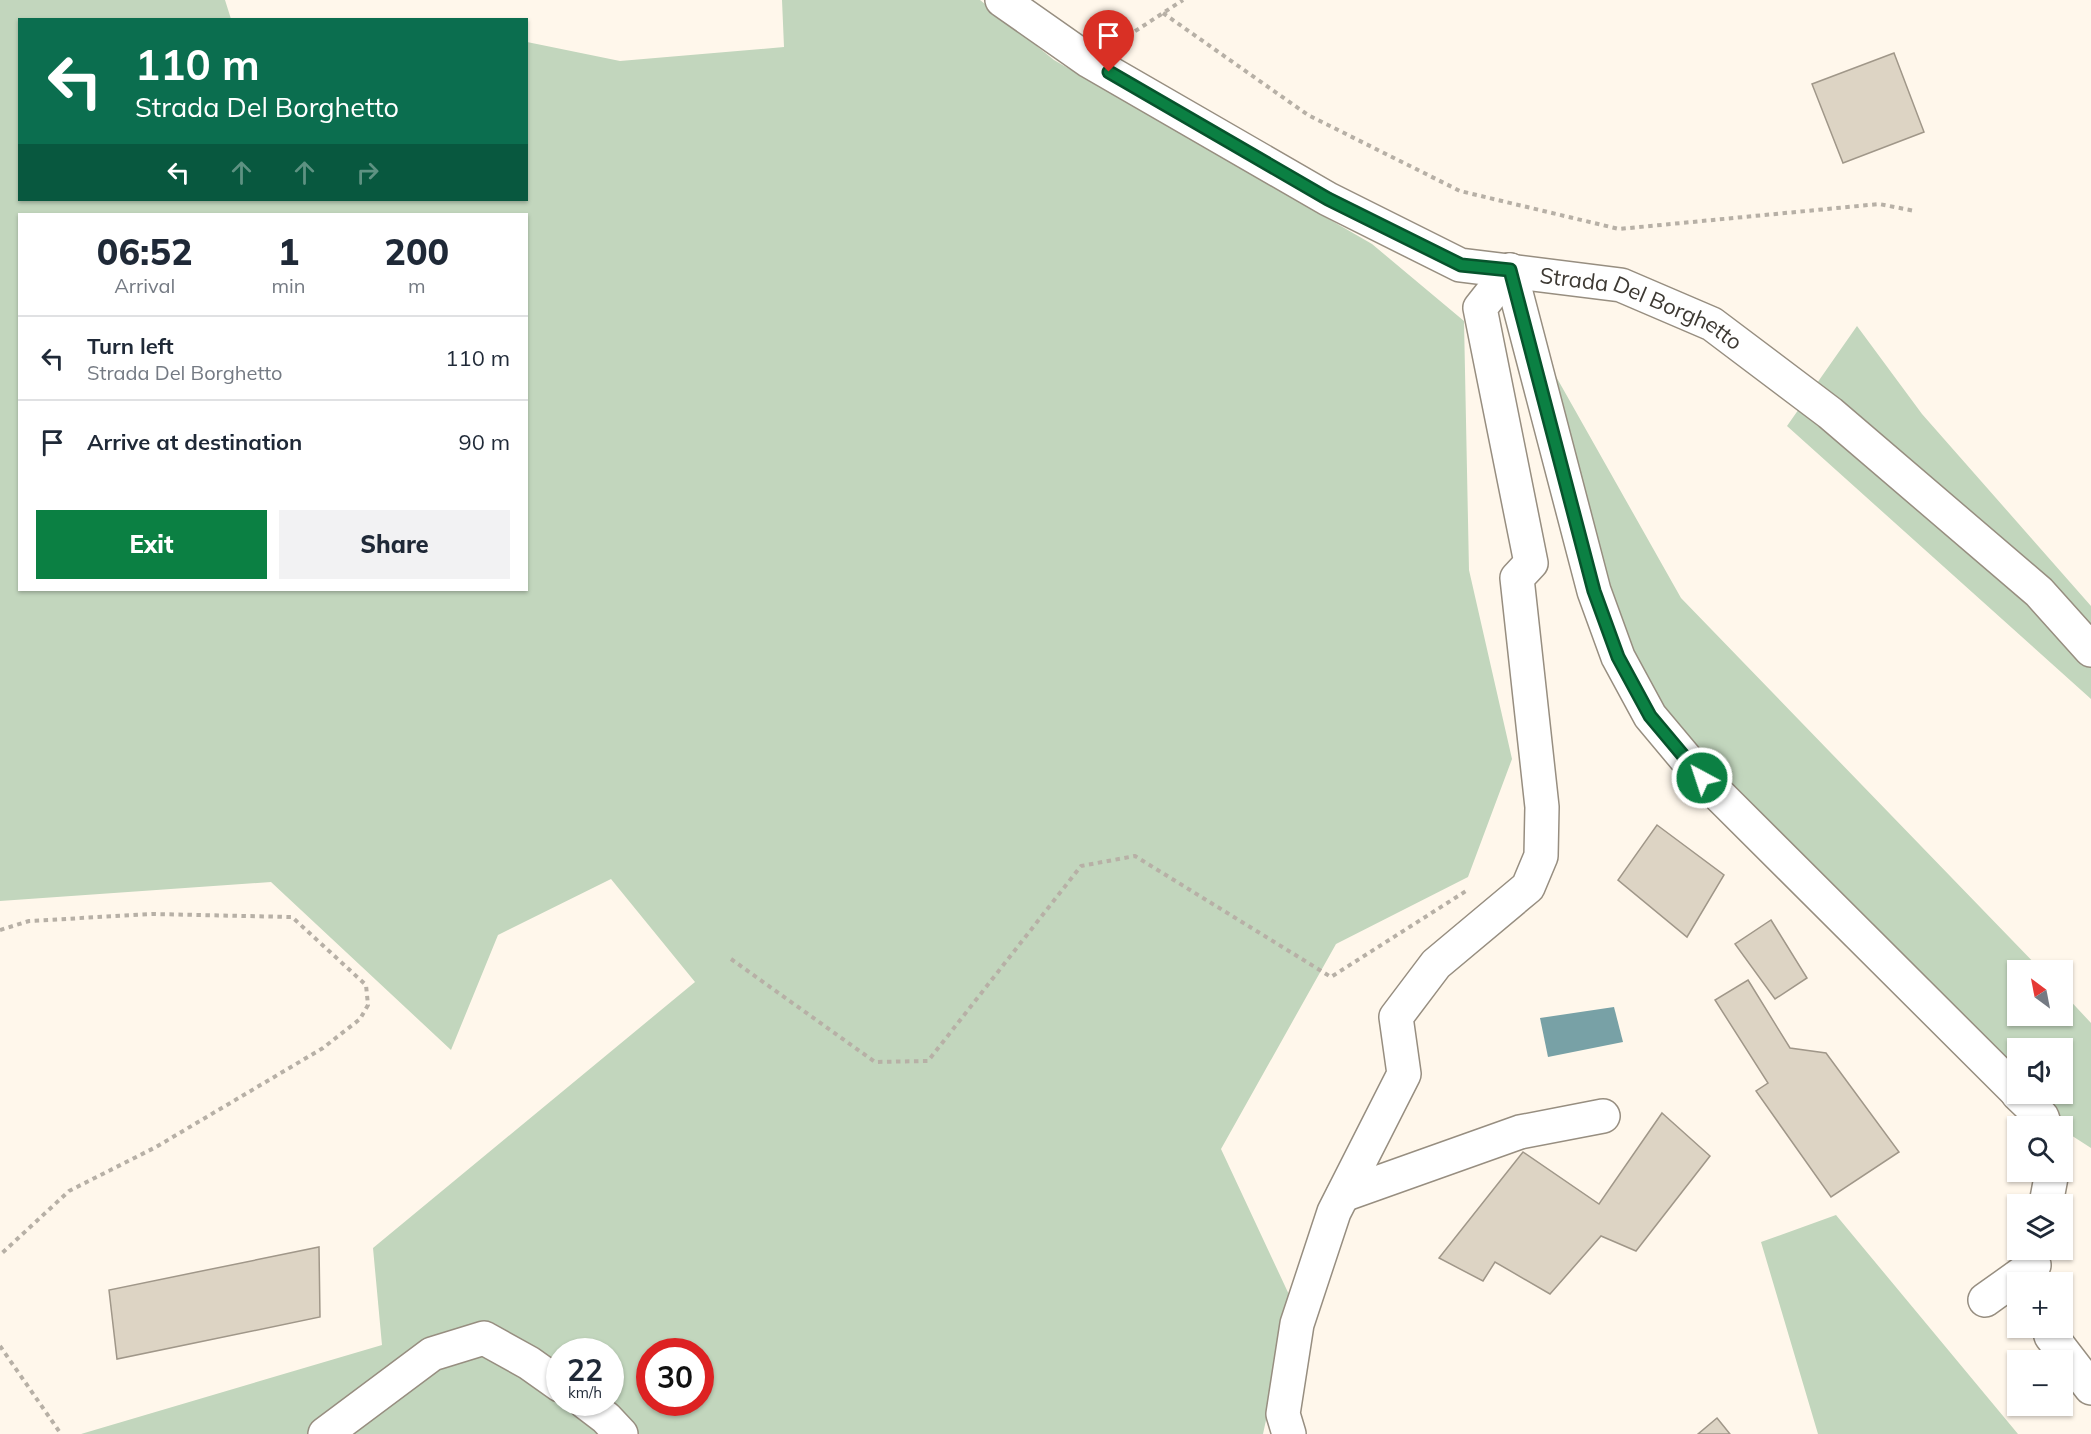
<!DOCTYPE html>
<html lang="en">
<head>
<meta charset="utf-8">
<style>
	body { margin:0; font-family:Mulish,sans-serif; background:#f2f2f3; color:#1f2937; height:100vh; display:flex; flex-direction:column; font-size:22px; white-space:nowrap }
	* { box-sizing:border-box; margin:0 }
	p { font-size:20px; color:#747a83 }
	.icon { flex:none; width:33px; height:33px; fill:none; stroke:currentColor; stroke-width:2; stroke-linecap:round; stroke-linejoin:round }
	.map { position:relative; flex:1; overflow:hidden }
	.panel { position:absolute; left:18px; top:213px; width:510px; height:378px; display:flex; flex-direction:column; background:#fff; border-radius:0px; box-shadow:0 2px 4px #0004 }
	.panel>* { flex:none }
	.banner { position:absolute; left:18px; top:18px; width:510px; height:183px; border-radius:0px; box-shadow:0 2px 4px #0004; background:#0b6e4f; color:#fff; overflow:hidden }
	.needle { width:39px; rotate:328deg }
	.controls { position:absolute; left:2007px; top:960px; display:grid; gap:12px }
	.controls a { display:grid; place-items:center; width:66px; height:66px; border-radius:0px; background:#fff; box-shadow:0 2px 4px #0004; font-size:30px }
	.speed { position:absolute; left:546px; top:1338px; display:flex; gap:12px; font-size:30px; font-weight:700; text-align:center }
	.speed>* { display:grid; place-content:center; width:78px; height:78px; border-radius:50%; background:#fff; box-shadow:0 2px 4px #0004; line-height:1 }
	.speed small { font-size:15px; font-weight:400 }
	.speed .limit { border:9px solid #d22; background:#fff; color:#111 }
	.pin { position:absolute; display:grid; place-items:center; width:51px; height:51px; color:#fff; margin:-62px -26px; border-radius:50% 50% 50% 0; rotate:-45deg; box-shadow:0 0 6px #0007 }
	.pin .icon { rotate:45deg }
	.me { position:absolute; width:66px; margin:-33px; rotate:320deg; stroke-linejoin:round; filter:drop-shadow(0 0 4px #0008) }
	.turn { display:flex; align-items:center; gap:21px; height:126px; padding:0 18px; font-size:27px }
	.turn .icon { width:78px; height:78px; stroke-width:2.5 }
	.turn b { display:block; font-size:42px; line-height:51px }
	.lanes { display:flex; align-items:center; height:57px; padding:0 18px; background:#0003; justify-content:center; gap:30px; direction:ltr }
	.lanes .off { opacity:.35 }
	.eta { display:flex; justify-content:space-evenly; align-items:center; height:102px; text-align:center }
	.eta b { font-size:36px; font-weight:800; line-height:42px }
	.primary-button { display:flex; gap:12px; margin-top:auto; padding:12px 18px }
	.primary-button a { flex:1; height:69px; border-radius:0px; background:#0b8043; color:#fff; font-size:24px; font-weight:800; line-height:69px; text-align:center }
	.primary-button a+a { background:#f2f2f3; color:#1f2937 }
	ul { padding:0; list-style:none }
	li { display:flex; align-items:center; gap:18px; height:84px; padding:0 18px; border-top:2px solid #e0e1e3 }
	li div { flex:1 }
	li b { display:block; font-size:22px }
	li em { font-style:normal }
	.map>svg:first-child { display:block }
</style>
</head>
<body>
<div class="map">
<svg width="2091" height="1434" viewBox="0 0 2091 1434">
	<rect width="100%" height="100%" fill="#fff7eb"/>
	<path fill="#c2d6bd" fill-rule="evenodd" d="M0,0h225l6,19 -211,1v180h506l1,-158 93,19 164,-14 -2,-47h198l74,60 318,184 92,77 5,249 43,189 -44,118 -132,67 -115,205 71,152 -29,133h-1182l301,-89 -9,-97 322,-266 -84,-103 -113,56 -47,115 -180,-168 -271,19zM20,214h506v376h-506zM560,1352h50v50h-50zM650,1352h50v50h-50z
		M1523,318l158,280 360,372h-23v46h44l1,-23 28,30v125l-28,-18 -1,-4h-5l-39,-32h44v-46h-44l-1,45 -367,-377z
		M1857,326l65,88 169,192v93l-304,-273z
		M1836,1215l182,219h-200l-57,-192z"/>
	<path fill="#78a1a6" d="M1614,1007l9,35 -75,15 -8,-39z"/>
	<path fill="#ddd4c4" stroke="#a09789" stroke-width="1.5" d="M1894,53l30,79 -81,31 -31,-79z
		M1657,825l67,50 -37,62 -69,-57z
		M1771,920l36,58 -32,21 -40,-55z
		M1748,980l42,68 36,5 73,99 -68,45 -75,-106 12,-8 -53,-83z
		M1662,1113l48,43 -74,95 -35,-15 -51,58 -55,-32 -12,19 -44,-23 84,-106 76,52z
		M319,1247l1,70 -203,42 -8,-69z
		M1717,1418l13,16h-32z"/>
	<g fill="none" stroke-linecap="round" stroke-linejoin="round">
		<g stroke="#978e80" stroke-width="36">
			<g id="minor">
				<path id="s1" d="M1002,0l87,61 239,138 132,66 161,20 91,39 118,89 209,179 52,58"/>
				<path d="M1510,270l84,321 24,66 32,59 52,62 316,315"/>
				<path d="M2018,1094l24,23 3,9"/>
				<path d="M1343,1195l177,-63 83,-16"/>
				<path d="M2046,1204l6,-32"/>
				<path d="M1985,1300l49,-35"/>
				<path d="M2049,1328l2,8 40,52"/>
				<path d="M585,1402l21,16 15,16"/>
				<path d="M325,1434l107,-80 52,-16 45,25 31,22"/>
				<path d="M1289,1434l-6,-20 14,-90 37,-112 70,-138 -8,-57 40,-53 92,-77 13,-31 1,-49 -25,-229 14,-15 -51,-255 30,-38"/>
			</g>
		</g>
		<path stroke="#b7b0a6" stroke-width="4" stroke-dasharray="4.5 4.5" stroke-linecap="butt" d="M1163,13l145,102 152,76 159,38 260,-25 36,7
			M1120,41l63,-41
			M0,930l29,-9 123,-7 140,3 74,68 2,20 -8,14 -37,29 -167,99 -87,44 -69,64
			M731,959l144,103 53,-1 153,-195 54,-10 196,121 135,-86
			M0,1346l61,88"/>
		<use href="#minor" stroke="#fff" stroke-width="33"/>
	</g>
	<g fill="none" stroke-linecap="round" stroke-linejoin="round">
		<g stroke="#07532c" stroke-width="15">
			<path id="route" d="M1109,72l219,127 133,66 49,5 84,321 24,66 32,59 52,62"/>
		</g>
		<use href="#route" stroke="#0b8043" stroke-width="10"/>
	</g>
	<g text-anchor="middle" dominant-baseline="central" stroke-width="4.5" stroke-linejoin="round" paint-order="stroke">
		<g font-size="22" fill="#3d3933" stroke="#fff">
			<text stroke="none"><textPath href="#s1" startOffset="718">Strada Del Borghetto</textPath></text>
		</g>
	</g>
</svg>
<div class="controls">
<a><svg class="needle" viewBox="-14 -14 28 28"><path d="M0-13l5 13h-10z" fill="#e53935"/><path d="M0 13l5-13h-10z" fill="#747a83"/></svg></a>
<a><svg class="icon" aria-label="sound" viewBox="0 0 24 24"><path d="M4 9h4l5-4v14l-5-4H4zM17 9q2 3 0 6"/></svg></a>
<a><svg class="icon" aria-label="search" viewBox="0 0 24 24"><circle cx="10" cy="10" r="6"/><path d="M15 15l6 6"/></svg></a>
<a><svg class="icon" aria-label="layers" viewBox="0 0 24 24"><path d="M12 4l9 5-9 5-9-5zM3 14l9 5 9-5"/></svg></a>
<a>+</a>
<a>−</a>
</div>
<div class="speed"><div>22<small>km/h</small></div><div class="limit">30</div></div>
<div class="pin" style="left:1109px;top:72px;background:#d93025"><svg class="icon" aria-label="arrive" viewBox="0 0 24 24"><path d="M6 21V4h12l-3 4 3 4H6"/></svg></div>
<svg class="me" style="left:1702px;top:778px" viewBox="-20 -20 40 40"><circle r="17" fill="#0b8043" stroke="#fff" stroke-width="3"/><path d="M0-11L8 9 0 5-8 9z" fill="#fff"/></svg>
<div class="banner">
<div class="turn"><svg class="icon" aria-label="left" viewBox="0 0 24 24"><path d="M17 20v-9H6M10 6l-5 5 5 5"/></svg><div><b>110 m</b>Strada Del Borghetto</div></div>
<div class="lanes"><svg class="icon" aria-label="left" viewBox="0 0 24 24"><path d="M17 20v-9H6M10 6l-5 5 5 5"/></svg><svg class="icon off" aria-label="ahead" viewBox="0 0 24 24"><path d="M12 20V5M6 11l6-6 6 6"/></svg><svg class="icon off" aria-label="ahead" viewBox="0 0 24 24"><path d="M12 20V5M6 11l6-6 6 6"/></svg><svg class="icon off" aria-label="right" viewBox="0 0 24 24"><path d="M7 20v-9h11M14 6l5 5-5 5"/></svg></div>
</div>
<section class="panel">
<div class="eta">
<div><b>06:52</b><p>Arrival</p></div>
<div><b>1</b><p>min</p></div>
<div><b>200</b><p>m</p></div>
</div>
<ul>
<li><svg class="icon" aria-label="left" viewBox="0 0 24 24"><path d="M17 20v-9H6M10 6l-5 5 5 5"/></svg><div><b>Turn left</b><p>Strada Del Borghetto</p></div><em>110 m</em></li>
<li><svg class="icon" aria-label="arrive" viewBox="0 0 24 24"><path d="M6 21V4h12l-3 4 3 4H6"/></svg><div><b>Arrive at destination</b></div><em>90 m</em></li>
</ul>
<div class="primary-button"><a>Exit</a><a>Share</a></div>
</section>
</div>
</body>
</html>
